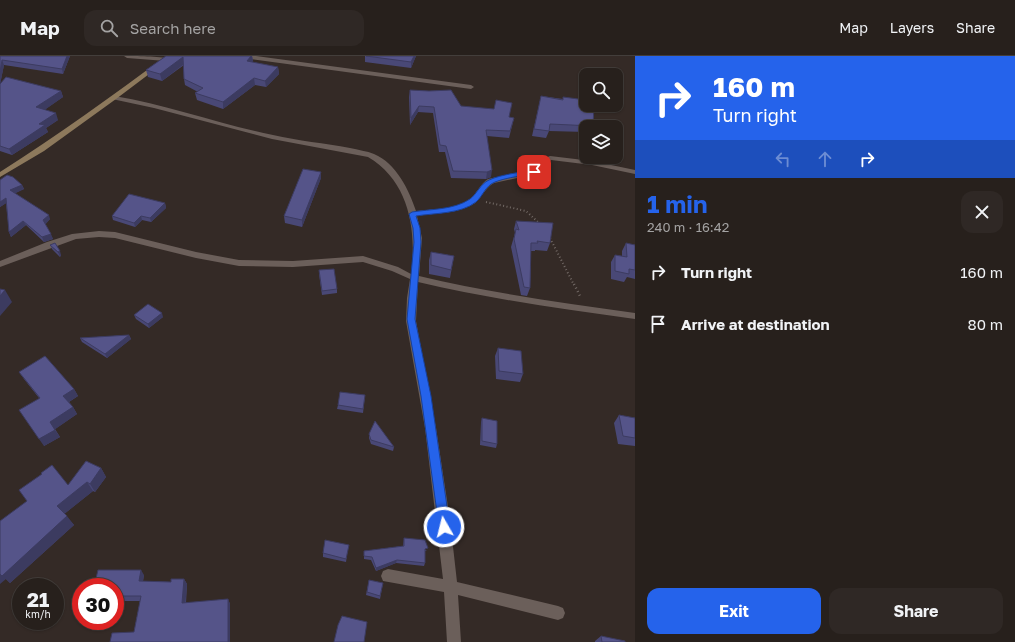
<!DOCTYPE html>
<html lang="en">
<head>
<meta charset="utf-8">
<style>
	body { margin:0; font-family:"Golos Text",sans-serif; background:#2f2825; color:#f1f3f6; height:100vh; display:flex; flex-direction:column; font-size:15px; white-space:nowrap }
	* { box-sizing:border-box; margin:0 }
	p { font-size:13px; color:#a4a3a3 }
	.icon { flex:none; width:22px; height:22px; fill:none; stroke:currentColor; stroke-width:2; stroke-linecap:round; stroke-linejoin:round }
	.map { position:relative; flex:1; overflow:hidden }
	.sheet { display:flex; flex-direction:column; background:#27201c; width:380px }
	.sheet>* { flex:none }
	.guide { background:#2563eb; color:#fff; overflow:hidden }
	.tools { position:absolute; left:579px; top:12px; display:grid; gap:8px }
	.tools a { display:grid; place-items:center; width:44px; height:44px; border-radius:8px; background:#27201c; box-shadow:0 1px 3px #0004,0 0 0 1px #433e3b; font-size:20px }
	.speed { position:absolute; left:12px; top:522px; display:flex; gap:8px; font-size:20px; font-weight:700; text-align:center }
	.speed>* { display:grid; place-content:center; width:52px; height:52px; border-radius:50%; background:#27201c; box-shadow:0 1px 3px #0004,0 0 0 1px #433e3b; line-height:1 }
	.speed small { font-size:10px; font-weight:400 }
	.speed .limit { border:6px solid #d22; background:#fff; color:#111 }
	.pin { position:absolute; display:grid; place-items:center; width:34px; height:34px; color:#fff; margin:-17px; border-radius:8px; box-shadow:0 2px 6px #0006 }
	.me { position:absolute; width:44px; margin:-22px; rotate:352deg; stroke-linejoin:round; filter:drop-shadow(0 0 3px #0008) }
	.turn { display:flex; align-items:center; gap:14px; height:84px; padding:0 12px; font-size:18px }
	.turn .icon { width:52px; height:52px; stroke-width:2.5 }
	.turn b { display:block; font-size:28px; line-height:34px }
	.lanes { display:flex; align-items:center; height:38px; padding:0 12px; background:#0003; justify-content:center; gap:20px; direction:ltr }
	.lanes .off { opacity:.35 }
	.round { display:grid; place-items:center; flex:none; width:42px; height:42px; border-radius:12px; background:#2f2825 }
	.headline { display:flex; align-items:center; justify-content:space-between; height:68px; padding:0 12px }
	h1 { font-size:24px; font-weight:700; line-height:30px; color:#2563eb }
	.button { display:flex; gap:8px; margin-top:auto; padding:8px 12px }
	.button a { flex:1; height:46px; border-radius:12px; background:#2563eb; color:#fff; font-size:16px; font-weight:700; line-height:46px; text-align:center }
	.button a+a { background:#2f2825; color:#f1f3f6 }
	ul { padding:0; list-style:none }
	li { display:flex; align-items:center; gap:12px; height:52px; padding:0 12px }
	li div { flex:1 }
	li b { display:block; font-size:15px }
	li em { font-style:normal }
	header { display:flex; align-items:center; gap:24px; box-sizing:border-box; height:56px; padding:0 20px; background:#27201c; border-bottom:1px solid #433e3b }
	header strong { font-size:19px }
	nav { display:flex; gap:22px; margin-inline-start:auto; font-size:14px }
	.search { width:280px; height:36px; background:#2f2825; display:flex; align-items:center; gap:10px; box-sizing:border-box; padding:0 14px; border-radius:12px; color:#a4a3a3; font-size:15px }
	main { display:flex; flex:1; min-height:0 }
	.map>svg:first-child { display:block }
</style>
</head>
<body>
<header>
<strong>Map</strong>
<div class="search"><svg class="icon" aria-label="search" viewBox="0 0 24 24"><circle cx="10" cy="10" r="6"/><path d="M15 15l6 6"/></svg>Search here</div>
<nav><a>Map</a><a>Layers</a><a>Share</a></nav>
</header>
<main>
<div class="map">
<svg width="635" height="586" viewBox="0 0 635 586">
	<rect width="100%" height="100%" fill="#342a26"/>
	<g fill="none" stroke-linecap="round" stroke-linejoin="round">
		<path stroke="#736a66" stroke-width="2" stroke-dasharray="1 2.5" stroke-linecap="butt" d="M486,146l40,9 13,12
			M550,182l24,47"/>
		<path stroke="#736a66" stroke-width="2.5" stroke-dasharray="1 3" stroke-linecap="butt" d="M574,228l7,14"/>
		<path fill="#6b5f5a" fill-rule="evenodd" d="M124,0c11,0 36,0 45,3l-3,2 -39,-3z
			M240,0h16l215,29 3,2 -3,2 -228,-31z
			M114,40c54,9 105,28 159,39 25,6 52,8 77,13 8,2 17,3 24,6 22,9 35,36 42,57 17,-2 41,-1 55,-13 7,-6 9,-14 17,-19l42,-9 15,-12 5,-2 42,5 43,9v4l-43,-9 -41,-5 -15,14 -42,9c-9,5 -12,14 -19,20 -17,11 -39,10 -58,13l5,22 -3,38c72,17 143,27 216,37v6c-73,-10 -145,-20 -217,-37l-2,39 20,107 14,92 7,62 101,24 5,2 2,5 -2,5 -5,2 -100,-25 3,47h-14l-3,-50 -61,-11 -2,-5 2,-5 5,-2 55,10 -18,-151 -19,-107 1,-23 3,-19 -18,-8 -29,-9 -70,5 -54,-1 -43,-8 -81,-20 -16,-1 -23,2 -76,28v-6l47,-19 25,-8 27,-3 16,1 81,20 43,8 54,1 70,-5 35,11 13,7c6,-44 -2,-93 -43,-117l-96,-18 -118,-31 -42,-9v-2z"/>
		<path fill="#8d795c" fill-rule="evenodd" d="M166,0h7l-57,43 -72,52 -44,26v-5c57,-36 112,-76 166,-116z"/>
	</g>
	<path fill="#494876" d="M0,0h70l-7,18 -59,-9 -4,19 61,7 2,6 -19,13 14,10 -12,8 2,4 -36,23 -12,-4z
		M166,0h86l1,5 -1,1 26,5 1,7 -13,13 -11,-2 -32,24 -26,-9 -2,-7 3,-1 -13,-7 -1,-6v-14l-22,16 -14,-4 -2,-7z
		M365,0h51l-5,12 -46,-6z
		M410,34l51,16 53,12 -5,20 -22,-2 4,41 -5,2 -35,-1 -6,-26h-6l-6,-39 -15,-1 -8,13 -1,-28z
		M541,40l22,3v-2l30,29 -1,1h-6v5l-37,-1 -3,7 -14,-2z
		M321,116v6l-19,49 -17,-4 -1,-7z
		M0,124l22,5 2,4 -9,4 35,26 -5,5 8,15 -9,3 -18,-17 -15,12 -2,-5 -3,-29 -6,4z
		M165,147l1,5 -15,14 -9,-2 -7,7 -22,-7 -1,-4z
		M516,165l34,22 -3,8 -12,-1v1h-4l-1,37 -3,8 -6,-1 -10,-48 4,-14 -1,-4z
		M626,187l9,2v34l-8,-2 -3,5 -13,-3v-17l4,-7 7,1v-5z
		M50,189l11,10 -1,2 -8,-8z
		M431,196l23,4 -4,22 -21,-4v-14z
		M319,214l18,19v4l-15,2 -3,-21z
		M134,259l29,2 -14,11 -13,-9z
		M129,279l2,4 -24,19 -25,-16 -2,-4z
		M498,292l25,26 -3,8 -24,-3 -1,-23z
		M19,316l55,17 4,7 -9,6 4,5 4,7 -22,15 5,8 -16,9 -5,-48 -15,-19z
		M365,339l-2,18 -26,-4 1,-4z
		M619,359l16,3v28l-17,-2 -4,-21z
		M482,362l15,26 -1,4 -16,-3 1,-23z
		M369,378l25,13 -1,4 -22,-7 -2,-6z
		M101,412l5,9 -11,15 -2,-1 -29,23 10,11 -64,58 -4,-4 21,-78 41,-16z
		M404,482l23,13h-2v12l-1,3 -28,-3 -20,8 -5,-11 -7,-1v-8l39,-5z
		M348,492l-2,14 -23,-5v-4z
		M144,519l-1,6 28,1 13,-3 3,5 -1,19 42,-4 2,5v38h-120l24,-10 6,-31h-25v-14z
		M369,524l14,3 -3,16 -14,-4z
		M601,580l24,6h-30v-1z"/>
	<path fill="#3c3b60" d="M67,0h3l-7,18 -1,-5z
		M251,0h1l1,5 -5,7 -1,-7z
		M414,0h2l-5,12v-6z
		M183,1l1,7 -22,17 -2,-7z
		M2,4l2,5 -4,20v-13z
		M278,11l1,7 -13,13 -1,-6z
		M254,22l1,7 -32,24v-7z
		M61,35l2,6 -24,17 -3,-7z
		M419,50l-1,6 -8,13 1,-7z
		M56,57l2,7 -12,8 2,4 -36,23 -3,-6 30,-25z
		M492,114l-1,7 -5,2 1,-7z
		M321,116v6l-19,49v-7z
		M22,129l2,4 -12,6 -2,-5z
		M6,142l2,4 -8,5v-5z
		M165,147l1,5 -15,14 -1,-4z
		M49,159l1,4 -5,6 -2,-5z
		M141,160l1,4 -7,7 -1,-4z
		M23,165l3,4 -15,12 -2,-5z
		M51,178l2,5 -9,3 -2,-5z
		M60,195l1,4 -1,2 -2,-5z
		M5,234l7,12 -12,14v-20z
		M162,257l1,4 -14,11 -1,-4z
		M129,279l2,4 -24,19 -2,-4z
		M74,333l4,7 -11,7 -4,-7z
		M73,351l4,7 -23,16 -4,-8z
		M55,374l5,7 -16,9 -5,-7z
		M101,412l5,9 -11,15 -5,-8z
		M87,426l6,9 -30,24 -6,-9z
		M67,460l7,9 -64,58 -4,-4 -6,5v-11z
		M397,504l-1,3 -20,8v-3z
		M141,514l3,5 -2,12 -3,-6z
		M184,523l3,5 -2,24 -3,-5z
		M228,543l2,5v38h-2z"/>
	<path fill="#555489" stroke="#3c3b60" d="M0,0h67l-5,13 -60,-9 -2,12z
		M166,0h85l-4,5 31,6 -13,14 -11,-3 -31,24 -28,-9 8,-5 -19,-9 -1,-22 -23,17 -14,-4z
		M366,0h48l-3,6z
		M6,21l55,14 -25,16 20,6 -17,11 6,1 -36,24 -9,-3v-62z
		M410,34l19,1 22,-1 10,16 33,3 2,-9 16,3 -3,14 5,1 -4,13 -24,-1 6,40 -5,2 -34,-1 -7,-25 -6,-1 -6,-38 -15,-1 -8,12z
		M541,40l22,4v-3l23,3v5h8l-1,21 -43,-2 -1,7 -15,-2z
		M303,113l18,3 -19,48 -18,-4z
		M7,119l6,2 9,8 -12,5 39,25 -6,5 8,14 -9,3 -19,-16 -14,11 -3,-34 -6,4v-22z
		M129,138l36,9 -15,15 -9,-2 -7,7 -22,-7z
		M516,165l37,2 -3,20 -13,-2 1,2h-7l-1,45 -6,-1 -10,-48 2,-10 3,1z
		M55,187l5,8 -2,1 -8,-7z
		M626,187l9,2v25l-6,-1v5l-14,-3v-16l12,2z
		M431,196l23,4 -3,14 -20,-5z
		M334,213l3,20 -15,2 -3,-21z
		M0,233l5,1 -5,6z
		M148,248l14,9 -14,11 -14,-9z
		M129,279l-24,19 -25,-16z
		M498,292l23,3 2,23 -24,-3z
		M45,300l29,33 -11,7 10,11 -23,15 5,8 -16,9 -20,-29 21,-12 -21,-26z
		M340,336l25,3 -2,14 -25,-4z
		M619,359l16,3v20l-12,-2z
		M482,362l15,3v23l-15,-3z
		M375,365l19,26 -23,-7 -2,-6z
		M86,405l15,7 -11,16 -3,-2 -30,24 10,10 -65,60 -2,-2v-53l27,-20 -8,-11 23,-16 -1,-1 11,-8 16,20z
		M404,482l21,2 3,8 -3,1v14l-28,-3 -21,8 -4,-11 -8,-1v-5l40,-5z
		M325,484l24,5 -3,14 -23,-6z
		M98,514h43l-2,11 32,1v-3h13l-2,24 46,-4v43h-118l2,-9 22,-1 7,-36h-26v-9h-21z
		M369,524l14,3 -3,13 -13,-4z
		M342,560l25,6 -3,20h-30l4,-17z
		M601,580l24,5v1h-23z"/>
	<path fill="#2563eb" stroke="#184099" d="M534,113l4,3 -1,1c-14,3 -29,4 -42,9 -10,4 -12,14 -19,20 -15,12 -42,11 -60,14l4,12 1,14 -6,77 16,77 19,131 -2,4 -4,1 -4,-1 -1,-4 -18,-131 -14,-77 7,-77 -1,-14 -4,-14 3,-2c18,-3 42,-2 58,-13 7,-5 10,-15 19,-19 13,-6 31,-7 45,-11z"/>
</svg>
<div class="tools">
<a><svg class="icon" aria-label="search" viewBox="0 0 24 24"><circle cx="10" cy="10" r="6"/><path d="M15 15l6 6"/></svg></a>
<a><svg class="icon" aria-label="layers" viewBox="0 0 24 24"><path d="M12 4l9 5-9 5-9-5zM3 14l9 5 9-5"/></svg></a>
</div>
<div class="speed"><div>21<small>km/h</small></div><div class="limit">30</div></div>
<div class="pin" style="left:534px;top:116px;background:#d93025"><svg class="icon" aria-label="arrive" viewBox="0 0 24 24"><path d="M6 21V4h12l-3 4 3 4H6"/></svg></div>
<svg class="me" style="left:444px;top:471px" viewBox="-20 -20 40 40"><circle r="17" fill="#2563eb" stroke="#fff" stroke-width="3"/><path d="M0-11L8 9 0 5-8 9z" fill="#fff"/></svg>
</div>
<section class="sheet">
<div class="guide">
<div class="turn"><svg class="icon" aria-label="right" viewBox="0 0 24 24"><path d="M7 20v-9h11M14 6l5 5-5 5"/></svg><div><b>160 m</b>Turn right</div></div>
<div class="lanes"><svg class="icon off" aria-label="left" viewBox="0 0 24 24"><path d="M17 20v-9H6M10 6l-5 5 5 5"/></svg><svg class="icon off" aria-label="ahead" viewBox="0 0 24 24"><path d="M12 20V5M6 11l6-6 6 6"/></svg><svg class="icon" aria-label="right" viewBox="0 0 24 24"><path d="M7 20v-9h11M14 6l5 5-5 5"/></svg></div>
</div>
<div class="headline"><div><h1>1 min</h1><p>240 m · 16:42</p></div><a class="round"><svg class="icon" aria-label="close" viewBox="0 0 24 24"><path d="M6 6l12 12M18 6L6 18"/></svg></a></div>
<ul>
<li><svg class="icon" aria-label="right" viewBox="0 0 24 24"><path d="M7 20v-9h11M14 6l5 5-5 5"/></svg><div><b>Turn right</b></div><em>160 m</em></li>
<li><svg class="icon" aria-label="arrive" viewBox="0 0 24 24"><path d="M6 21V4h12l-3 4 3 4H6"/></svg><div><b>Arrive at destination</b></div><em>80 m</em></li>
</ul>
<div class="button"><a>Exit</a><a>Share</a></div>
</section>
</main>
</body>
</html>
